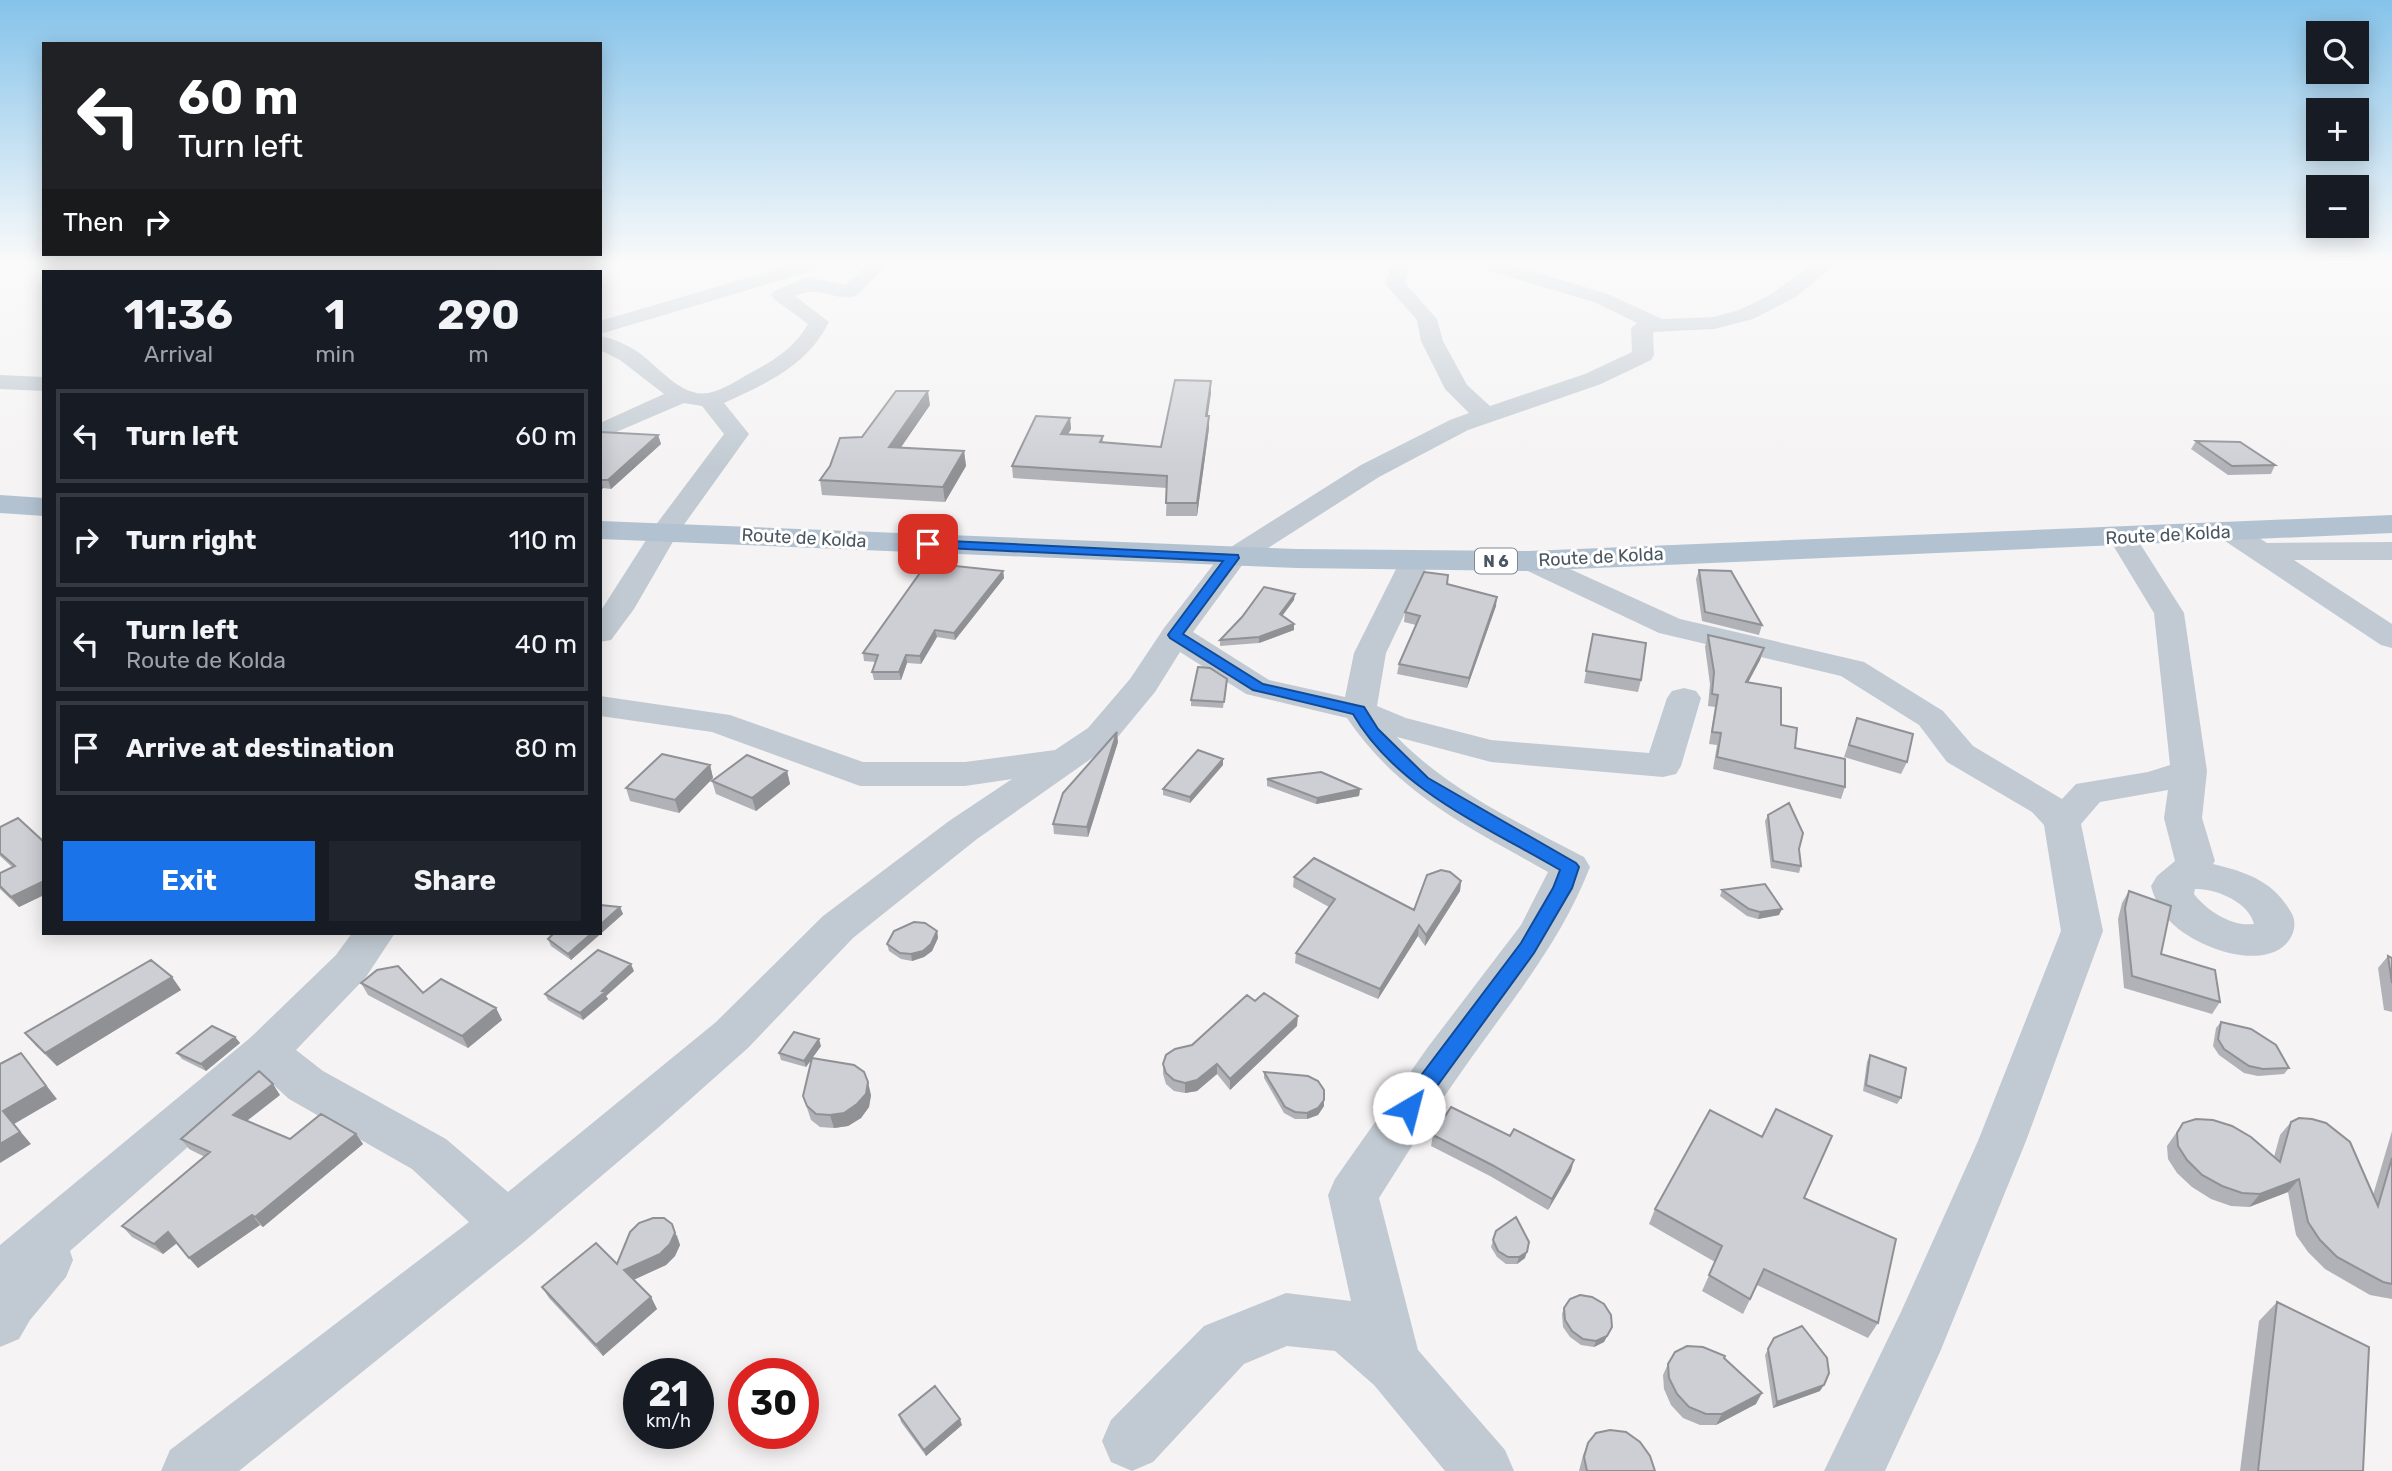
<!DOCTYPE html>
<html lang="en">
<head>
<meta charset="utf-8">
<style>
	body { margin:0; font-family:Rubik,sans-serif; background:#20242c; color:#f1f3f6; height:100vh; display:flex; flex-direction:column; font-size:26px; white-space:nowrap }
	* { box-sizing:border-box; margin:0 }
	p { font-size:23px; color:#9ea1a6 }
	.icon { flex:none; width:38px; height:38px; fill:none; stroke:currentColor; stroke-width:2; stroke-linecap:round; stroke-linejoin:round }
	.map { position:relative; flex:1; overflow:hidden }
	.sheet { position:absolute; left:42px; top:270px; width:560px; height:665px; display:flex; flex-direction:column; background:#171b24; border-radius:0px; box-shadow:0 4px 18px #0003 }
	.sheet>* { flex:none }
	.hud { position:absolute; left:42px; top:42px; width:560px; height:214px; border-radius:0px; box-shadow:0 4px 18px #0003; background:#202124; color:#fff; overflow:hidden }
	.controls { position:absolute; left:2306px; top:21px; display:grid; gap:14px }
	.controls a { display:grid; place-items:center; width:63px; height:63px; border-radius:0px; background:#171b24; box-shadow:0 4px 18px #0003; font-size:35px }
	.speed { position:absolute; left:623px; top:1358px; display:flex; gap:14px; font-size:35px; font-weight:700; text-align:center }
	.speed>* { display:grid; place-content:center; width:91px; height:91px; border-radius:50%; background:#171b24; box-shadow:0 4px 18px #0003; line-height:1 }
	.speed small { font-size:18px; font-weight:400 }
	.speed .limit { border:10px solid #d22; background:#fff; color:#111 }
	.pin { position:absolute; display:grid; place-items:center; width:60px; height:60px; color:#fff; margin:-30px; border-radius:14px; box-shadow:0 4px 10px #0006 }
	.me { position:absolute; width:77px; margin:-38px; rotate:37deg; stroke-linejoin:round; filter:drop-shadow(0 0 5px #0008) }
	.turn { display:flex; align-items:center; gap:24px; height:147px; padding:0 21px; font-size:32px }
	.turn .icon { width:91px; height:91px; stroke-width:2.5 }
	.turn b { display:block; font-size:49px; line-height:60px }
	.then { display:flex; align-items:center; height:66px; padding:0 21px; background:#0003; gap:14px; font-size:26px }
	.eta { display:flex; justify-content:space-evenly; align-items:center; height:119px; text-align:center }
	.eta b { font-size:42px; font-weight:700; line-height:49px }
	.cta { display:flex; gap:14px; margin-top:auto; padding:14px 21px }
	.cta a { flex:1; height:80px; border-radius:0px; background:#1a73e8; color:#fff; font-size:28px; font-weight:700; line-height:80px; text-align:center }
	.cta a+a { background:#20242c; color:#f1f3f6 }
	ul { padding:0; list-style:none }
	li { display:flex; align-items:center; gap:21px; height:94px; margin:0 14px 10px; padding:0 7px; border:4px solid #363941; border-radius:0px }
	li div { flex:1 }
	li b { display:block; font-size:26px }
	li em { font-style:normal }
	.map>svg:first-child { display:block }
</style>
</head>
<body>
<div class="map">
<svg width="2392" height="1471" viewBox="0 0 2392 1471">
	<rect width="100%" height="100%" fill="#f5f3f3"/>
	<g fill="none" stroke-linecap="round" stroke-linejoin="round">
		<path fill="#c1cad2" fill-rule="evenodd" d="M468,262h23l13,9h-24z
			M801,262h14l2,4 -2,4 -215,64v-13z
			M871,262h20l-35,34c-23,6 -35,-12 -61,0l34,26c-22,44 -62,61 -105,81l25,31 -71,99 -44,76 -23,31 -11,2v-30l55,-86 69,-92 -22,-28 -18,-3 -84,36v-16l64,-29 -44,-34 -20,-10v-14c12,2 25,8 35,14 21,13 45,48 73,43 14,-2 31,-14 44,-21 23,-12 43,-25 56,-48l-34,-25 -3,-4 3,-4 33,-14 38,8z
			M1392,262h18l-5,21 32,36 6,22 24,44 23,21 95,-32 47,-22 -1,-24 6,-5 -43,-21 -121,-36 -2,-4h29l108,32 54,25 52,-2 25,-7 29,-14 49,-34h21l-41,34 -44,23 -39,10 -61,3 1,23 -3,5 -50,24 -133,46 -89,47 -136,87 -50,68 76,48 76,17 9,-44 46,-92 5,-6 10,-3 10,3 5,6 -44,92 -9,53 29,12 85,22 158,13 18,-55 5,-7 12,-3 12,3 5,7 -20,68 -5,8 -13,3 -172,-15 -94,-25c52,54 121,85 187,120l6,10c-27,70 -73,127 -116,187 -34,47 -64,95 -95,144l39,152 87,100 9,21h-69l-71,-86 -39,-34 -48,-5 -43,18 -91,98 -21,9 -21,-9 -9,-21 9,-21 93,-94 82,-33 65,8 -23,-106 7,-16 93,-132 93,-122 27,-53c-79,-45 -148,-76 -201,-154l-101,-24 -66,-42 -25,40 -43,52 -135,95 -124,99 -105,110 -89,79 -134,114 -286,230h-78l9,-21 299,-228 -57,-53 -123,-70 -23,-21 -196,173 3,9 -7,17 -36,43 -11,19 -19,8v-102l250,-207 86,-83 16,-22h43l-29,44 -70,73 27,21 123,68 62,53 208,-170 107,-106 126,-95 63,-42 -47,7h-105l-148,-54 -112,-16v-20l130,19 133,47h102l90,-12 33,-22 42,-49 34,-51 59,-76 138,-87 89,-45 19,-7 -24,-24 -24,-48 -4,-21 -32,-36z
			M0,375l44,2v14l-44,-2z
			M2229,523l10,2 28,18 125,-1v18h-98l98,64v24l-11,-3 -162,-108 -4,-6 4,-6z
			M2122,529l10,2 52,82 23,158 -5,47 13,43 -2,3c34,8 62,18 79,50 5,10 2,21 -6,30 -28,28 -96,1 -118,-25 -8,-10 -14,-21 -17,-33l6,-10 18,-15 -11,-43 4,-28 -68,12 -19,22 22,107 -77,210 -86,211 -55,119h-61l76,-157 78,-173 83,-210 -17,-106 -12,-13 -85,-50 -28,-37 -78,-49 -182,-43 -140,-66 -5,-6 5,-6 10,-3 10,3 141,64 184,43 79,49 30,35 89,53 14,-15 72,-12 22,-7 -16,-152 -46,-76 4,-6zM2195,889c20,-1 54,13 59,35 -22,3 -47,-13 -60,-30z"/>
		<path fill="#b3c2d1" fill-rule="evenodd" d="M0,495l44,3v18l-44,-3z
			M2392,515v18l-863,38 -232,-3 -697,-29v-18l697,28 232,2z"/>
	</g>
	<path fill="#b0b2b7" d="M1211,381v12l-4,23h2v12l-12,88h-31l1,-28 -154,-10 -1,-12 58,-48 1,11 -3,5 35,2v7l58,4z
		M930,405l-30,43 64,3 2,15 -21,36 -123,-7 -2,-15 42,-43z
		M600,432l58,3 3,9 -50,45 -8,-1 -3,3z
		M2196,441l79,24 -4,9 -43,1 -37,-26z
		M1699,570l63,55 -3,10 -57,-14 -6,-42z
		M1003,571l1,7 -49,62 -18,-3 -16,27 -14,-1 -6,17h-27l-2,-8 4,-10 -12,-1 -1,-8z
		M1447,584l49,22 -29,82 -70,-14 2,-10 17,-39 -12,-3 1,-10z
		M1294,600l-12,16 12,8v6l-35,13 -39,3v-6z
		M1593,634l48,46 -3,12 -54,-9z
		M1708,635l56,13 -4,12 -12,22 33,43 14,23 50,39 -4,12 -128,-30 4,-24 -8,-1 6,-37 -7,-1 2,-22 -5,-37z
		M1227,679l-4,29 -32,-2v-6z
		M1857,718l50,44 -6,12 -57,-17z
		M1118,742l-30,95 -34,-3 -1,-10z
		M710,765l3,13 -34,35 -49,-12 -4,-13z
		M1223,765l-33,38 -27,-8v-6z
		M787,771l3,13 -34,27 -40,-17 -4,-13z
		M1267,779l93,10 -1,7 -43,8 -49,-18z
		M1768,815l31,34 2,17 -2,7 -28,-5 -6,-47z
		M0,827l44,15v53l-25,12 -19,-18v-16l12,-6 -12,-11z
		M1294,877l120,33 47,-29 -1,10 -35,55 -7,-10 -40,63 -83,-36 1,-10 33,-46 -36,-20z
		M1722,890l57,25 -21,4 -11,-3 -27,-20z
		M2129,891l32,63 59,48 -8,12 -88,-26 -6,-69 4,-16z
		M620,907l3,7 -52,46 -20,-14 -3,-7z
		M937,931l1,7 -6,13 -8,6 -12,4 -11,-2 -12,-8 -2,-7z
		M2388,956l4,2v54l-8,-2 -6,-42z
		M634,971l-28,25 2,3 -25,21 -35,-20 -3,-6z
		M172,977l9,13 -124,76 -21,-20 -11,-13z
		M361,983l135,25 6,12 -34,28 -100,-53z
		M2221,1022l68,46 -5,6 -26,2 -14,-3 -25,-18 -6,-9 3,-18z
		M1297,1026l-67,64 -13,-16 -20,17 -12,2 -11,-2 -8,-7 -3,-10v-10z
		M235,1037l5,6 -34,28 -24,-12 -5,-6z
		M821,1046l-9,12 59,37 -2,12 -8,11 -13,8 -14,2 -14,-1 -9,-7 -8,-24 8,-36 -5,7 -25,-7 -2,-7z
		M1870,1055l31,43 -4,6 -34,-13 4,-29z
		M1264,1072l60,28v6l-6,9 -11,4h-12l-11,-6 -20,-35z
		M280,1095l-33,26 43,18 66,-5 7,10 -100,83 -3,-2 -62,43 -21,-25 -14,11 -31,-17 -10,-11 83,-69 -16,-8 -8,-10z
		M2291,1122l82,73 19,-64v168l-22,-4 -45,-26 -17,-17 -12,-17 -8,-43 -39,15 -18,-1 -20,-7 -19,-12 -15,-14 -9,-14 -1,-13 16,-23 91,34 6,-22z
		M1433,1135l138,36 -23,39 -58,-34 -59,-30z
		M1804,1198l74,125 -10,15 -111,-53 -14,29 -41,-23 13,-29 -66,-38 6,-15z
		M1496,1231l29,27 -8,6h-11l-9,-7 -6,-10z
		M677,1235l3,10 -5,11 -9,9 -33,15 18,17 6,12 -54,47 -54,-58 -7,-11 75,-23z
		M2277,1302l86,169h-123l19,-150z
		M1564,1308l48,19 -8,15 -10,5 -13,-2 -11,-8 -7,-10 -1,-13z
		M1774,1338l46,53 -47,17 -8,-53z
		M1724,1358l32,46 -40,21h-16l-17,-7 -12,-13 -7,-16 -1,-14 5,-11z
		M899,1415l63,10 -36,31 -25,-34z
		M1588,1443l67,28h-76l4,-16z"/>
	<path fill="#909195" d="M1211,381v12l-5,35v-12z
		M928,391l2,14 -39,57 -2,-15z
		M1209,416v12l-12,88v-13z
		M1070,418l1,11 -9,16 -1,-11z
		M658,435l3,9 -50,45 -3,-9z
		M964,451l2,15 -21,36 -2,-15z
		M600,479l3,9 -3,3z
		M1003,571l1,7 -49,62 -1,-7z
		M1295,594l-1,6 -15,20 1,-6z
		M1497,597l-1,9 -29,82 2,-10z
		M1294,624v6l-35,13v-6z
		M935,630l2,7 -16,27 -1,-8z
		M1764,648l-4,12 -18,34 4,-12z
		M906,655l1,8 -6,17 -2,-8z
		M1117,732l1,10 -30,95 -1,-10z
		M1223,759v6l-33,38v-6z
		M710,765l3,13 -34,35 -4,-13z
		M787,771l3,13 -34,27 -4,-13z
		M1360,789l-1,7 -43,8 1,-6z
		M44,881v14l-25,12 -8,-10z
		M1461,881l-1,10 -35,55 1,-11z
		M620,907l3,7 -52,46 -3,-6 24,-21h8v-8z
		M1782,909l-3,6 -21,4 2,-7z
		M1419,925l-1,11 -40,63 2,-10z
		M937,931l1,7 -6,13 -8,6 -12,4 -1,-7z
		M631,964l3,7 -28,25 2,3 -25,21 -3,-7 22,-22z
		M172,977l9,13 -124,76 -12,-13z
		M496,1008l6,12 -34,28 -6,-12z
		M1298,1016l-1,10 -67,64v-11z
		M235,1037l5,6 -34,28 -5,-7z
		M819,1039l2,7 -15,21 -2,-6z
		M21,1053l36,46 -43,25 17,20 -31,19v-19l3,-33z
		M1217,1064v10l-20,17 -12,2v-10z
		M868,1082l3,13 -2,12 -8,11 -13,8 -14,2 -4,-13z
		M273,1084l7,11 -39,30 -8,-10z
		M1324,1100v6l-6,9 -11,4v-6z
		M356,1134l7,10 -100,83 -8,-10z
		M1574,1160l-3,11 -23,39 4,-11z
		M2299,1179l-11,13 -39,15 11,-13z
		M252,1215l8,10 -62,43 -9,-10z
		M672,1224l8,21 -5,11 -9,9 -37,17 -5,-12z
		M168,1232l9,11 -14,11 -9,-10z
		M1527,1252l-2,6 -8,6 2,-7z
		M651,1297l6,12 -54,47 -7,-11z
		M1612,1327l-8,15 -10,5 2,-6z
		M1824,1385l-4,6 -47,17 4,-6z
		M1762,1393l-6,11 -40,21 6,-11z
		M960,1419l2,6 -36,31 -2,-6z"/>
	<path fill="#cdcfd5" stroke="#909195" stroke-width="2" d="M1175,380l36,1 -5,35h3l-12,87h-31l1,-27 -155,-10 24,-50 34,2 -9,16 42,2 -3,6 61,5z
		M896,391h32l-39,56 75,4 -21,36 -123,-7 10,-14 10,-28 22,-1z
		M600,432l58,3 -50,45h-8z
		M2196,441l44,1 35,23 -43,1z
		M927,563l76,8 -49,62 -19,-3 -15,26 -14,-1 -7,17h-27l6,-17 -15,-2z
		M1699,570l32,1 31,54 -57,-13z
		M1424,572l24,3 -1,9 50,13 -28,81 -70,-14 21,-48 -15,-4z
		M1264,587l31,7 -15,20 14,10 -35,13 -39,3 22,-23z
		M1593,634l53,9 -5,37 -55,-9z
		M1708,635l56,13 -18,34 35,6v37l16,3 -2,20 50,11v28l-128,-30 4,-24 -9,-1 6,-37 -6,-1 2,-22z
		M1198,667l12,1 17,11 -3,23 -33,-2z
		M1857,718l56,16 -6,28 -58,-17z
		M1117,732l-30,95 -34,-3 10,-31z
		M1198,750l25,9 -33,38 -27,-8z
		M662,754l48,11 -35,35 -49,-12z
		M747,755l40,16 -35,27 -40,-17z
		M1321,772l39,17 -43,9 -50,-19z
		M1789,803l14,30 -4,16 2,17 -28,-5 -5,-46z
		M18,818l26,24v39l-33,16 -11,-11v-13l15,-7 -15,-13v-26z
		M1314,858l100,52 13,-35 14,-5 9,2 11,9 -35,54 -7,-10 -39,64 -84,-36 39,-54 -41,-22z
		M1765,884l17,25 -22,3 -11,-3 -27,-19z
		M2129,891l42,15 -10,48 54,16 5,32 -88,-26 -7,-68z
		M600,905l20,2 -20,18z
		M914,922l11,1 12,8 -6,13 -8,7 -12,3 -11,-1 -13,-9 7,-13z
		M554,933h38l-24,21 -20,-15z
		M598,950l33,14 -29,27 3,1 -25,21 -35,-19z
		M2388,956l4,2v25z
		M151,960l21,17 -127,76 -20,-20z
		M398,966l25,27 18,-14 55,29 -34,28 -101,-53 16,-13z
		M1264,993l34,23 -68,63 -13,-15 -20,16 -12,3 -11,-3 -8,-7 -3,-9 3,-9 9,-6 17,-4 55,-50 8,6z
		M2221,1022l30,7 25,16 13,23 -26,1 -14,-3 -25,-17 -6,-10z
		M212,1026l23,11 -34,27 -24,-11z
		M794,1032l25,7 -15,22 -25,-8z
		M21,1053l25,33 -43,25 17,21 -20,12v-80z
		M1870,1055l36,13 -5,30 -35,-13z
		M812,1058l42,7 10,7 4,10 -2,12 -9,10 -13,9 -14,2 -14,-1 -9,-8 -4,-10z
		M259,1071l14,13 -40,31 57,24 31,-25 35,20 -101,83 -3,-2 -63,43 -21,-26 -14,12 -32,-18 88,-74 -29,-13z
		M1264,1072l44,4 10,5 6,9v10l-6,8 -11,5 -12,-1 -10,-5z
		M1451,1107l59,29 4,-7 60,31 -22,39 -60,-34 -59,-30z
		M1776,1109l56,27 -28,62 92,41 -18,84 -114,-54 -14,30 -41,-24 13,-29 -67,-37 55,-99 52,27z
		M2299,1118l13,1 14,4 24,19 28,64 14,-48v126l-9,-2 -46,-25 -17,-17 -12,-18 -9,-43 -39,15 -18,-1 -20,-7 -20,-11 -15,-15 -9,-14 -1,-13 6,-10 13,-4 17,1 19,6 19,11 29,25 11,-40z
		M1516,1217l13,25 -2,10 -8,5h-11l-10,-6 -5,-11 3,-9z
		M653,1218h11l8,6 3,9 -5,11 -10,10 -36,16 27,27 -55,48 -54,-58 54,-44 21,21 13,-32 9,-9z
		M1580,1295l12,2 12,7 7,11 1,12 -5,9 -11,5 -13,-2 -11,-8 -7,-11 -1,-12 6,-9z
		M2277,1302l92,45 -6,124h-105z
		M1802,1326l25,32 2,15 -5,12 -47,17 -9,-53 6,-11z
		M1687,1346l16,1 22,9 -1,2 38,35 -40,21h-16l-17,-7 -12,-13 -8,-16 -1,-14 7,-12z
		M935,1386l25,33 -36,31 -25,-35z
		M1610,1430l16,2 14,10 10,14 5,15h-68l-3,-14 4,-14 8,-10z"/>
	<linearGradient id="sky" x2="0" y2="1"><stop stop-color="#85c3ea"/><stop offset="0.56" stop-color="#fafafa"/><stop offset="1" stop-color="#fafafa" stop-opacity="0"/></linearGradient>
	<rect width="2392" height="468" fill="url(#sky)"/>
	<path fill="#1a73e8" stroke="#114b97" stroke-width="2" d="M928,540l310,15 1,3 -56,76 80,50 101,23 14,22 50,49 148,85 3,4 -7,21 -38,65 -118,162 -7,2 -8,-2 -3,-7 3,-6 120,-159 32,-55 7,-18c-73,-43 -163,-80 -207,-156l-100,-24 -83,-52 -2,-3 2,-3 53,-71 -299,-14v-6z"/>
	<g text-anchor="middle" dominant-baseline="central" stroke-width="6" stroke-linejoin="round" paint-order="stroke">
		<rect fill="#fff" stroke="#808990" stroke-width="2" x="1475" y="548.5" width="42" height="25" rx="5"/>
		<g font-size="16" font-weight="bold" fill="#4a5661">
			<text x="1496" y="561">N 6</text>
		</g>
		<g font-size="18" fill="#4a5661" stroke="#fff">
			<text transform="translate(2168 535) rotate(-3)">Route de Kolda</text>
			<text transform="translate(804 538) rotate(3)">Route de Kolda</text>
			<text transform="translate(1601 557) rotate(-3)">Route de Kolda</text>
		</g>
	</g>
</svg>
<div class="controls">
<a><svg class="icon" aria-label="search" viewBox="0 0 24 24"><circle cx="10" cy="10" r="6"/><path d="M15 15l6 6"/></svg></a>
<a>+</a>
<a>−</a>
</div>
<div class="speed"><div>21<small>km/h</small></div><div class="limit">30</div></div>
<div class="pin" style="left:928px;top:544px;background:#d93025"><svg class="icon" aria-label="arrive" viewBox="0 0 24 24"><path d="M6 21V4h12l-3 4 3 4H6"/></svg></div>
<svg class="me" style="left:1409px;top:1108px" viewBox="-20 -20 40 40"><circle r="19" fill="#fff"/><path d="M0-13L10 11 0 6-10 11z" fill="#1a73e8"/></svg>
<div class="hud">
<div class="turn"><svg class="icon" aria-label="left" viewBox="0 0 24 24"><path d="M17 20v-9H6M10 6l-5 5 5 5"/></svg><div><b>60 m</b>Turn left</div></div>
<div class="then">Then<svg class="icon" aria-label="right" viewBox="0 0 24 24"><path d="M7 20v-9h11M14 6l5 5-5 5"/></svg></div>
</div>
<section class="sheet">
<div class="eta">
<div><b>11:36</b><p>Arrival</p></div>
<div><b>1</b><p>min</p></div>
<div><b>290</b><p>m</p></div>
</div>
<ul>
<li><svg class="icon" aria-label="left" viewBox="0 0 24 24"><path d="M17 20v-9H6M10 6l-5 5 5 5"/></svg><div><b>Turn left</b></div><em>60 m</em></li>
<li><svg class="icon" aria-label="right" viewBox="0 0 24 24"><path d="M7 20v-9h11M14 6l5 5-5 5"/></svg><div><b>Turn right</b></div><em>110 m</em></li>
<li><svg class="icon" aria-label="left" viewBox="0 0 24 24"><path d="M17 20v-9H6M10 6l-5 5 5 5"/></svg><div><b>Turn left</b><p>Route de Kolda</p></div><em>40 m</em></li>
<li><svg class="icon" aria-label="arrive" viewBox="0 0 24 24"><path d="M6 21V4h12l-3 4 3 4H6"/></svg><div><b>Arrive at destination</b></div><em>80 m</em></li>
</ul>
<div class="cta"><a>Exit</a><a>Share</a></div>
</section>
</div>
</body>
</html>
